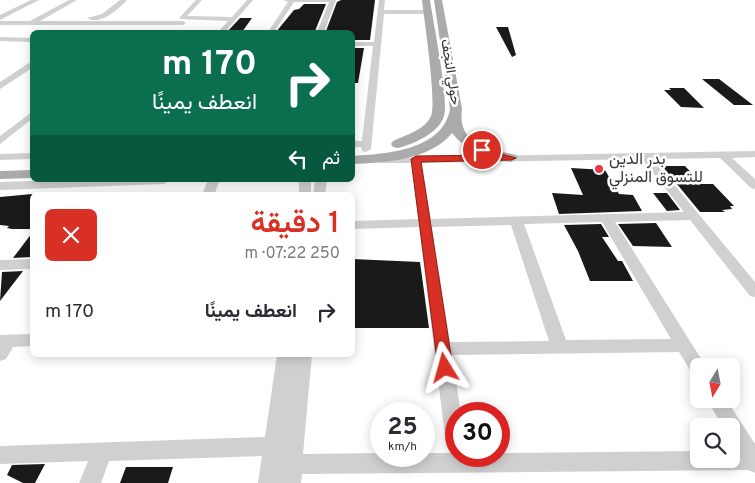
<!DOCTYPE html>
<html lang="ar">
<head>
<meta charset="utf-8">
<style>
	body { margin:0; font-family:Overpass,Vazirmatn,sans-serif; background:#f2f2f3; color:#2b2b33; direction:rtl; height:100vh; display:flex; flex-direction:column; font-size:19px; white-space:nowrap }
	* { box-sizing:border-box; margin:0 }
	p { font-size:16px; color:#7c7c81 }
	.icon { flex:none; width:28px; height:28px; fill:none; stroke:currentColor; stroke-width:2; stroke-linecap:round; stroke-linejoin:round }
	.map { position:relative; flex:1; overflow:hidden; direction:ltr }
	.panel { position:absolute; left:30px; top:192px; width:325px; height:165px; display:flex; flex-direction:column; background:#fff; border-radius:8px; box-shadow:0 2px 12px #0003; direction:rtl }
	.panel>* { flex:none }
	.top-card { position:absolute; left:30px; top:30px; width:325px; height:152px; border-radius:8px; box-shadow:0 2px 12px #0003; direction:rtl; background:#0b6e4f; color:#fff; overflow:hidden }
	.needle { width:32px; rotate:190deg }
	.tools { position:absolute; left:690px; top:358px; display:grid; gap:10px }
	.tools a { display:grid; place-items:center; width:50px; height:50px; border-radius:8px; background:#fff; box-shadow:0 2px 12px #0003; font-size:25px }
	.speed { position:absolute; left:370px; top:402px; display:flex; gap:10px; font-size:25px; font-weight:700; text-align:center }
	.speed>* { display:grid; place-content:center; width:65px; height:65px; border-radius:50%; background:#fff; box-shadow:0 2px 12px #0003; line-height:1 }
	.speed small { font-size:12px; font-weight:400 }
	.speed .limit { border:8px solid #d22; background:#fff; color:#111 }
	.pin { position:absolute; display:grid; place-items:center; width:42px; height:42px; color:#fff; margin:-21px; border:2px solid #fff; border-radius:50%; box-shadow:0 1px 5px #0007 }
	.me { position:absolute; width:55px; margin:-28px; rotate:352deg; stroke-linejoin:round; filter:drop-shadow(0 0 4px #0008) }
	.turn { display:flex; align-items:center; gap:18px; height:105px; padding:0 15px; font-size:22px }
	.turn .icon { width:65px; height:65px; stroke-width:2.5 }
	.turn b { display:block; font-size:35px; line-height:42px }
	.then { display:flex; align-items:center; height:48px; padding:0 15px; background:#0003; gap:10px; font-size:19px }
	.round { display:grid; place-items:center; flex:none; width:52px; height:52px; border-radius:8px; background:#f2f2f3 }
	.summary { display:flex; align-items:center; justify-content:space-between; height:85px; padding:0 15px }
	h1 { font-size:30px; font-weight:600; line-height:38px; color:#d93025 }
	ul { padding:0; list-style:none }
	li { display:flex; align-items:center; gap:15px; height:70px; padding:0 15px }
	li div { flex:1 }
	li b { display:block; font-size:19px }
	li em { font-style:normal }
	.map>svg:first-child { display:block }
</style>
</head>
<body>
<div class="map">
<svg width="755" height="483" viewBox="0 0 755 483">
	<rect width="100%" height="100%" fill="#fff"/>
	<path fill="#1a1a1a" d="M341,0h34l-5,40h-18v-8l-26,-1 11,-29z
		M304,4h22l-11,27 -39,1 18,-22 5,-1z
		M240,18h12l-10,14h-15z
		M496,27h12l8,28 -4,2z
		M352,48h12l-6,35h-6z
		M702,79h17l34,26h-19z
		M669,88h15l20,20 -23,-1 -17,-17h7z
		M662,166h23l17,18h11l21,22h-4l2,3 -10,1 3,2h-25z
		M571,168l34,2 14,24 14,1 9,16 -83,3 -7,-21 31,2z
		M43,193l-11,2v34h-20l-5,-1 2,-2 -9,-1v-28z
		M653,193h14l13,17 -13,1z
		M656,223l16,24 -39,-1 -15,-22z
		M601,224l8,13h-7l16,24h4l11,20h-43l-12,-30 -14,-26z
		M32,233v24l-19,1z
		M352,259l68,3 9,66h-77z
		M23,271l-23,30 2,-29z
		M45,464l-10,19h-12l-16,-8 5,-10z
		M126,467h47l-5,16h-48z"/>
	<g fill="none" stroke-linecap="round" stroke-linejoin="round">
		<path fill="#d0d0d0" fill-rule="evenodd" d="M31,0h8l-39,20v-5z
			M69,0h8l-37,21h143l3,2 -3,2h-183v-4h30z
			M120,0h7c-9,9 -26,26 -40,18l15,-4z
			M196,0h6l-15,16 45,1 15,-17h6l-28,32h-7l10,-11 -48,-2v-2z
			M283,0h53l-12,32h-7l12,-30h-35l-20,30h-6l20,-30z
			M379,0h6l-1,10h44l3,2 -3,2h-44l-13,135 -5,3 -4,-1 -1,-4h-9v-6h10l11,-95h-21v-4h22z
			M0,37l32,1v4l-32,-1z
			M29,63h3v5l-32,21v-7z
			M32,112v7l-32,25v-8z
			M755,151v6l-23,1 23,21v10l-4,-1 -31,-30 -67,1 102,123v15l-5,-1 -60,-76 -75,2 90,143 -6,1v11l-6,-2 -14,-23 -227,3 9,59h-5v42h43v-3l200,-2v8h32v-8h5l-5,-9v-16h-9l-15,-27h19l29,45v29l-7,-3 -446,4 -1,9h-43l4,-27 -153,5 -8,22h-22l9,-22 -88,3v-18l265,-9 12,-82h35l-9,99 78,-1v3h43v-3h31l-6,-3 -3,-6 -27,-217 -67,2v-8l66,-2 -7,-56h-30l-4,-1v-4zM642,159l42,53 -253,7 -9,-56zM602,222l69,117 -105,1 -42,-116zM511,225l38,116 -99,1 -18,-115z
			M32,153v6l-32,1v-6z
			M66,180h104l-6,4 -164,6v-8z
			M208,180h12l-6,15h-12z
			M299,180h12v15h-12z
			M315,180h12l-2,15h-12z
			M32,259v10l-32,1v-10z
			M32,334v12l-19,1 -7,12 -6,2v-26z"/>
		<path fill="#ababab" fill-rule="evenodd" d="M422,0h8c3,22 19,98 14,116 -5,17 -30,28 -46,32l-5,-1 -2,-3 2,-3c13,-6 32,-11 38,-25 6,-13 -7,-97 -9,-116z
			M434,0h8l20,109c-5,36 26,39 54,46l2,3 -7,4c-23,-4 -44,-10 -59,-29 -21,27 -69,30 -100,31v-8c35,-2 91,-6 98,-47z
			M32,170v8l-32,1v-8z"/>
	</g>
	<path fill="#d93025" stroke="#8d1f18" d="M479,148l37,10 -5,2 -90,2 32,206 -2,4h-11l-2,-4 -27,-209 5,-3 76,-1 -13,-3z"/>
	<circle fill="#e63946" stroke="#fff" stroke-width="2" cx="599" cy="169" r="5"/>
	<g text-anchor="middle" dominant-baseline="central" stroke-width="5" stroke-linejoin="round" paint-order="stroke">
		<g font-size="14" fill="#333" stroke="#fff">
			<text transform="translate(450 72) rotate(81)">حولي النجف</text>
		</g>
		<g font-size="16" fill="#333" stroke="#fff" text-anchor="start">
			<text x="609" y="160">بدر الدين<tspan x="609" dy="18">للتسوق المنزلي</tspan></text>
		</g>
	</g>
</svg>
<div class="tools">
<a><svg class="needle" viewBox="-14 -14 28 28"><path d="M0-13l5 13h-10z" fill="#e53935"/><path d="M0 13l5-13h-10z" fill="#7c7c81"/></svg></a>
<a><svg class="icon" aria-label="search" viewBox="0 0 24 24"><circle cx="10" cy="10" r="6"/><path d="M15 15l6 6"/></svg></a>
</div>
<div class="speed"><div>25<small>km/h</small></div><div class="limit">30</div></div>
<div class="pin" style="left:482px;top:150px;background:#d93025"><svg class="icon" aria-label="arrive" viewBox="0 0 24 24"><path d="M6 21V4h12l-3 4 3 4H6"/></svg></div>
<svg class="me" style="left:445px;top:368px" viewBox="-20 -20 40 40"><path d="M0-17L14 15 0 8-14 15z" fill="#d93025" stroke="#fff" stroke-width="4"/></svg>
<div class="top-card">
<div class="turn"><svg class="icon" aria-label="right" viewBox="0 0 24 24"><path d="M7 20v-9h11M14 6l5 5-5 5"/></svg><div><b>170 m</b>انعطف يمينًا</div></div>
<div class="then">ثم<svg class="icon" aria-label="left" viewBox="0 0 24 24"><path d="M17 20v-9H6M10 6l-5 5 5 5"/></svg></div>
</div>
<section class="panel">
<div class="summary"><div><h1>1 دقيقة</h1><p>250 m · 07:22</p></div><a class="round" style="background:#d93025;color:#fff"><svg class="icon" aria-label="close" viewBox="0 0 24 24"><path d="M6 6l12 12M18 6L6 18"/></svg></a></div>
<ul>
<li><svg class="icon" aria-label="right" viewBox="0 0 24 24"><path d="M7 20v-9h11M14 6l5 5-5 5"/></svg><div><b>انعطف يمينًا</b></div><em>170 m</em></li>
</ul>
</section>
</div>
</body>
</html>
